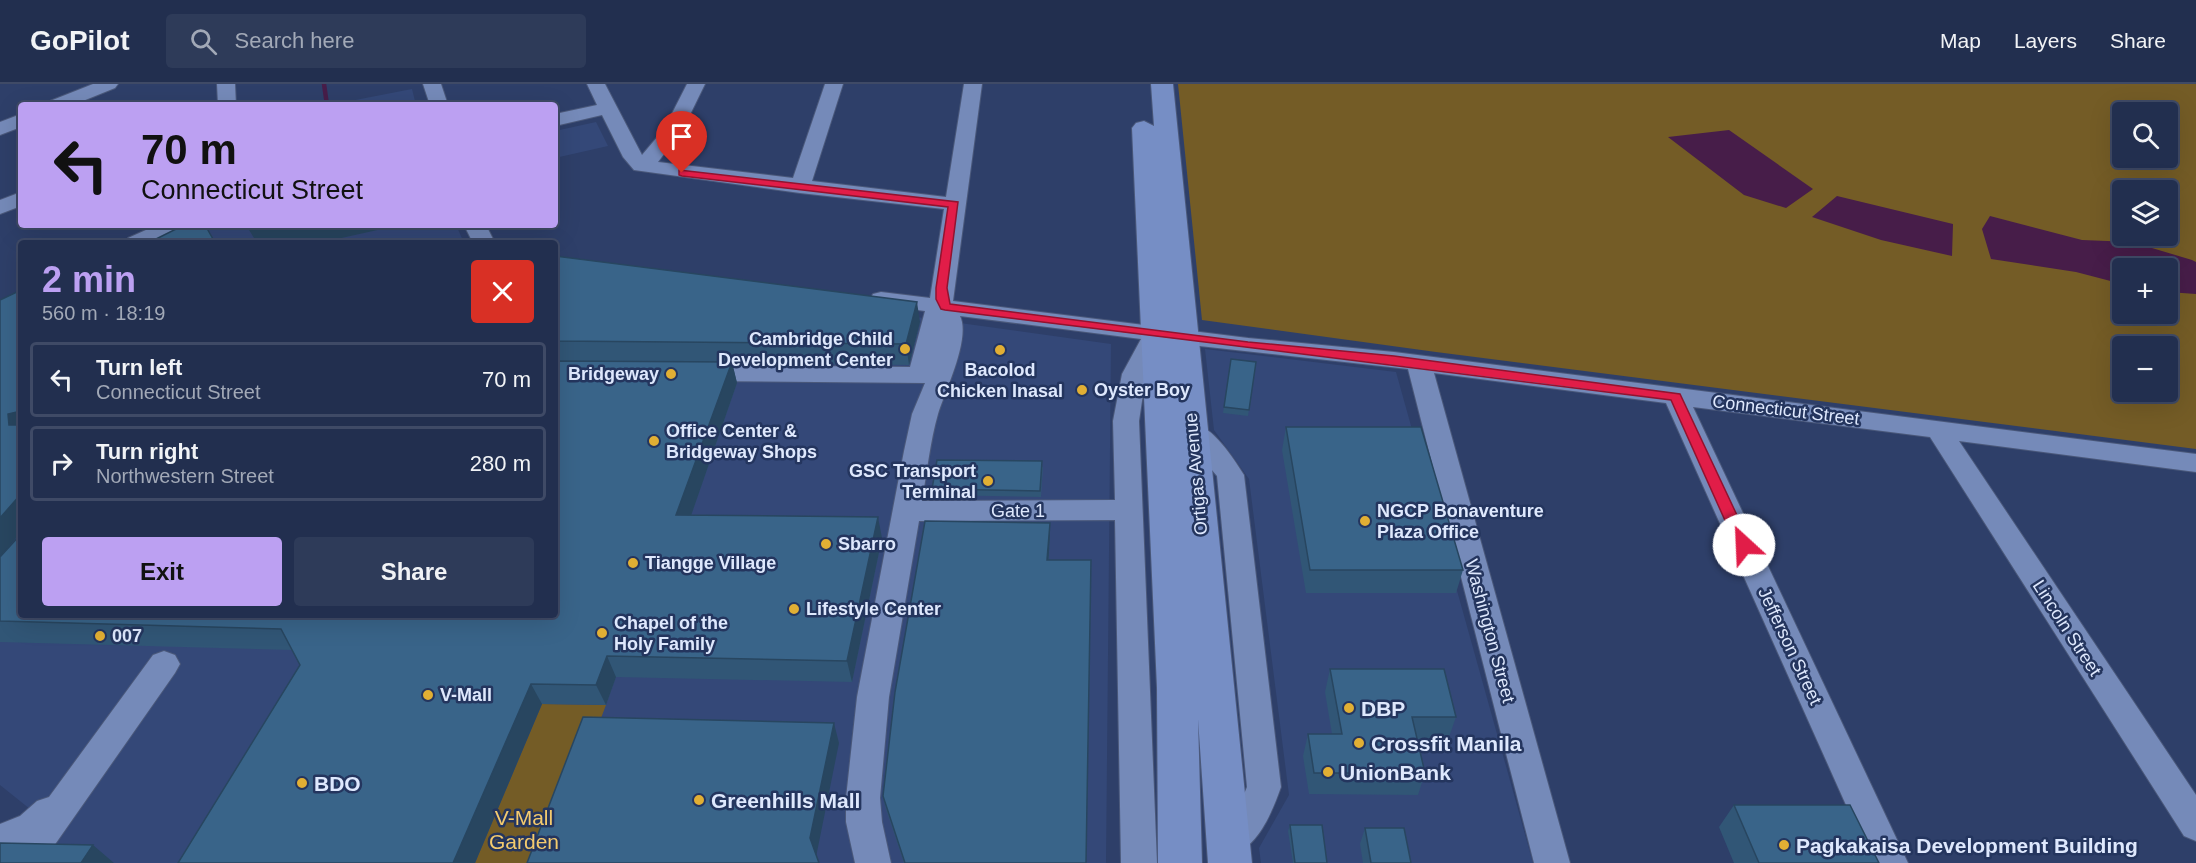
<!DOCTYPE html>
<html lang="en">
<head>
<meta charset="utf-8">
<style>
	body { margin:0; font-family:Helvetica,sans-serif; background:#2e3b59; color:#f1f3f6; height:100vh; display:flex; flex-direction:column; font-size:22px; white-space:nowrap }
	* { box-sizing:border-box; margin:0 }
	p { font-size:20px; color:#a2a9b7 }
	.icon { flex:none; width:33px; height:33px; fill:none; stroke:currentColor; stroke-width:2; stroke-linecap:round; stroke-linejoin:round }
	.map { position:relative; flex:1; overflow:hidden }
	.sheet { position:absolute; left:18px; top:156px; width:540px; height:378px; display:flex; flex-direction:column; background:#222f4f; border-radius:6px; box-shadow:0 6px 24px #0002,0 0 0 2px #3f4a66 }
	.sheet>* { flex:none }
	.top-card { position:absolute; left:18px; top:18px; width:540px; height:126px; border-radius:6px; box-shadow:0 6px 24px #0002,0 0 0 2px #3f4a66; background:#bca0f2; color:#111; overflow:hidden }
	.fabs { position:absolute; left:2112px; top:18px; display:grid; gap:12px }
	.fabs a { display:grid; place-items:center; width:66px; height:66px; border-radius:6px; background:#222f4f; box-shadow:0 6px 24px #0002,0 0 0 2px #3f4a66; font-size:30px }
	.pin { position:absolute; display:grid; place-items:center; width:51px; height:51px; color:#fff; margin:-62px -26px; border-radius:50% 50% 50% 0; rotate:-45deg; box-shadow:0 0 6px #0007 }
	.pin .icon { rotate:45deg }
	.me { position:absolute; width:66px; margin:-33px; rotate:335deg; stroke-linejoin:round; filter:drop-shadow(0 0 4px #0008) }
	.turn { display:flex; align-items:center; gap:21px; height:126px; padding:0 24px; font-size:27px }
	.turn .icon { width:78px; height:78px; stroke-width:2.5 }
	.turn b { display:block; font-size:42px; line-height:51px }
	.round { display:grid; place-items:center; flex:none; width:63px; height:63px; border-radius:6px; background:#2e3b59 }
	.summary { display:flex; align-items:center; justify-content:space-between; height:102px; padding:0 24px }
	h1 { font-size:36px; font-weight:700; line-height:45px; color:#bca0f2 }
	.cta { display:flex; gap:12px; margin-top:auto; padding:12px 24px }
	.cta a { flex:1; height:69px; border-radius:6px; background:#bca0f2; color:#111; font-size:24px; font-weight:700; line-height:69px; text-align:center }
	.cta a+a { background:#2e3b59; color:#f1f3f6 }
	ul { padding:0; list-style:none }
	li { display:flex; align-items:center; gap:18px; height:75px; margin:0 12px 9px; padding:0 12px; border:3px solid #3f4a66; border-radius:6px }
	li div { flex:1 }
	li b { display:block; font-size:22px }
	li em { font-style:normal }
	header { display:flex; align-items:center; gap:36px; box-sizing:border-box; height:84px; padding:0 30px; background:#222f4f; border-bottom:2px solid #3f4a66 }
	header strong { font-size:28px }
	nav { display:flex; gap:33px; margin-inline-start:auto; font-size:21px }
	.search { width:420px; height:54px; background:#2e3b59; display:flex; align-items:center; gap:15px; box-sizing:border-box; padding:0 21px; border-radius:6px; color:#a2a9b7; font-size:22px }
	.map>svg:first-child { display:block }
</style>
</head>
<body>
<header>
<strong>GoPilot</strong>
<div class="search"><svg class="icon" aria-label="search" viewBox="0 0 24 24"><circle cx="10" cy="10" r="6"/><path d="M15 15l6 6"/></svg>Search here</div>
<nav><a>Map</a><a>Layers</a><a>Share</a></nav>
</header>
<div class="map">
<svg width="2196" height="779" viewBox="0 0 2196 779">
	<rect width="100%" height="100%" fill="#2e3f69"/>
	<path fill="#344878" d="M412,5l4,16h-76v-2z
		M596,38l12,24 -53,12v-27z
		M207,141h249l8,18h-294z
		M555,183l556,77 -5,519h-1065l-1,-46 -40,-32v-459l21,-11v300h534z
		M1205,265l191,23 137,491h-272l-2,-15 30,-53 -40,-316 -35,-49z"/>
	<path fill="#745c26" fill-rule="evenodd" d="M1178,0h1018v365l-760,-97 -234,-32zM2122,28h46v46h-46zM2122,106h46v46h-46zM2122,184h46v46h-46zM2122,262h46v46h-46z
		M542,620l64,1 -60,158h-71z"/>
	<path fill="#471d49" d="M1729,46l84,59 -27,19 -42,-13 -76,-58z
		M1837,112l116,28 -1,32 -71,-16 -69,-23z
		M1990,132l92,24 50,2 60,18 4,2v32l-28,-2v-24h-46v16l-46,-12 -85,-13 -9,-30z"/>
	<g fill="none" stroke-linecap="round" stroke-linejoin="round">
		<path stroke="#471d49" stroke-width="4.5" d="M324,0l3,21"/>
		<g stroke="#4a587a" stroke-width="2">
			<path id="minor" d="M93,0h25l-3,4 -42,17h-25l2,-4z
				M217,0h18l1,21h-18z
				M423,0h18l7,21h-18z
				M587,0h18l37,71 22,-26 23,-45h18l-22,45 -25,33 135,16 32,-94h18l-31,97 134,16 18,-113h18l-29,217 295,37 146,14 802,102v18l-237,-31 237,354v46l-12,-5 -254,-399 -237,-30 215,456h-36l-206,-460 -232,-30 136,490h-36l-126,-494 -245,-27 -17,32 -7,47 18,442h-36l-6,-343 -196,1 -30,176 -9,101 2,24 9,41h-36l-9,-41v-24l11,-101 47,-246 8,-37 13,-31 -225,-2 -9,-2 -3,-6 3,-6 9,-2 210,2 15,-56 -52,-7 -3,-5 3,-5 8,-2 49,6 14,-89 -144,-16 -166,-23 -11,-13 -21,-42 -47,11v-12l42,-9zM960,232l181,23 -19,35 -9,47 2,79 -193,1c5,-29 8,-59 16,-87 7,-23 33,-76 22,-98z
				M21,30v13l-21,8v-13z
				M21,108v14l-21,8v-14z
				M157,141h28c-13,18 -41,18 -60,18l3,-5z
				M464,141h22l9,18h-22z
				M1192,338c22,6 40,34 52,53l37,312c-10,28 -23,60 -53,71l-13,-5 -5,-11c10,-22 28,-32 37,-55l-30,-311 -38,-45 4,-6z
				M164,567l11,4 5,9 -5,9 -133,190h-39l4,-9h-7v-30l20,-8 17,-15 12,-4 104,-142z"/>
		</g>
		<g stroke="#4a587a" stroke-width="2">
			<path id="major" d="M1151,0h22l79,779h-44l-10,-144 4,144h-44l-1,-175 -25,-560 4,-5 8,-2 10,5z"/>
		</g>
		<use href="#minor" fill="#758ab9" fill-rule="evenodd"/>
		<use href="#major" fill="#768ec5" fill-rule="evenodd"/>
	</g>
	<path fill="#315676" d="M555,172l365,66 -11,43 -177,-2 5,20 -46,132 191,23 -30,144 -236,-5 -10,28 -64,-1 -242,-39 -8,-15 -292,-8v-85l555,58z
		M1256,278l-8,54 -25,-3 1,-6z
		M1286,343l177,143 -7,23h-150l-24,-143z
		M1043,383l-2,30 -108,-2 -1,-6z
		M1050,439l-1,37 37,303h-182l-19,-57 -2,-10z
		M1330,585l126,48 -8,23 -31,-1 8,34 -7,22 -109,-1 -6,-38 5,-22h24l-7,-42z
		M1734,721l145,58h-145l-15,-36z
		M1290,741l37,38h-34l-5,-32z
		M1365,744l46,35h-48l-3,-19z"/>
	<path fill="#284660" d="M246,141h154l-81,18h-62z
		M917,218l3,20 -11,43 -3,-21z
		M732,278l5,21 -53,153 -8,-21z
		M21,327v29l-12,-15 -1,-11z
		M21,410v38l-21,25v-39z
		M878,433l4,21 -30,144 -5,-21z
		M1050,439v10l-2,37 -1,-10z
		M607,572l9,21 -10,28 -10,-20z
		M531,600l11,20 -67,159h-22z
		M834,639l5,20 -23,114 -6,-19z
		M93,761l21,18h-33z"/>
	<path fill="#396489" stroke="#284660" stroke-width="1.5" d="M184,141h21l8,14 10,4h-75z
		M555,172l362,46 -11,42 -351,-3z
		M21,206v121l-13,3 1,11h12v69l-21,24v-218z
		M1231,275l25,3 -7,48 -25,-3z
		M555,277l177,1 -56,153 202,2 -31,144 -240,-5 -11,29 -65,-1 -78,179h-275l122,-198 -19,-36 -281,-8v-64l21,-23v81h534z
		M1286,343h135l42,143h-153z
		M937,376l105,1 -2,30 -108,-2z
		M925,437l125,2 -3,37h44l-5,303h-181l-22,-67 12,-104z
		M1330,585h114l12,48h-44l13,56h-111l-6,-39h34z
		M583,633l251,6 -24,115 9,25h-292z
		M1734,721h116l29,58h-120z
		M1290,741h32l5,38h-32z
		M1365,744h39l7,35h-40z
		M0,759l93,2 -12,18h-81z"/>
	<path fill="#e11d48" stroke="#92132f" stroke-width="1.5" d="M679,86l279,32 -11,86 3,16 298,38 146,14 286,38 71,151 -7,5 -8,-5 -65,-145c-242,-32 -484,-59 -726,-90l-4,-1 -5,-10v-11l12,-81 -266,-31 -3,-1z"/>
	<g fill="#e1af34" stroke="#24355e" stroke-width="2">
		<circle cx="905" cy="265" r="6"/>
		<circle cx="1000" cy="266" r="6"/>
		<circle cx="671" cy="290" r="6"/>
		<circle cx="1082" cy="306" r="6"/>
		<circle cx="654" cy="357" r="6"/>
		<circle cx="988" cy="397" r="6"/>
		<circle cx="1365" cy="437" r="6"/>
		<circle cx="826" cy="460" r="6"/>
		<circle cx="633" cy="479" r="6"/>
		<circle cx="794" cy="525" r="6"/>
		<circle cx="602" cy="549" r="6"/>
		<circle cx="100" cy="552" r="6"/>
		<circle cx="428" cy="611" r="6"/>
		<circle cx="1349" cy="624" r="6"/>
		<circle cx="1359" cy="659" r="6"/>
		<circle cx="1328" cy="688" r="6"/>
		<circle cx="302" cy="699" r="6"/>
		<circle cx="699" cy="716" r="6"/>
		<circle cx="1784" cy="761" r="6"/>
	</g>
	<g text-anchor="middle" dominant-baseline="central" stroke-width="5" stroke-linejoin="round" paint-order="stroke">
		<g font-size="18" font-weight="bold" fill="#dee8fd" stroke="#24355e" text-anchor="start">
			<text x="893" y="255" text-anchor="end">Cambridge Child<tspan x="893" dy="21">Development Center</tspan></text>
			<text x="1000" y="286" text-anchor="middle">Bacolod<tspan x="1000" dy="21">Chicken Inasal</tspan></text>
			<text x="659" y="290" text-anchor="end">Bridgeway</text>
			<text x="1094" y="306">Oyster Boy</text>
			<text x="666" y="347">Office Center &amp;<tspan x="666" dy="21">Bridgeway Shops</tspan></text>
			<text x="976" y="387" text-anchor="end">GSC Transport<tspan x="976" dy="21">Terminal</tspan></text>
			<text x="1377" y="427">NGCP Bonaventure<tspan x="1377" dy="21">Plaza Office</tspan></text>
			<text x="838" y="460">Sbarro</text>
			<text x="645" y="479">Tiangge Village</text>
			<text x="806" y="525">Lifestyle Center</text>
			<text x="614" y="539">Chapel of the<tspan x="614" dy="21">Holy Family</tspan></text>
			<text x="112" y="552">007</text>
			<text x="440" y="611">V-Mall</text>
		</g>
		<g font-size="18" fill="#dee8fd" stroke="#24355e">
			<text transform="translate(1786 326) rotate(7)">Connecticut Street</text>
			<text transform="translate(1196 390) rotate(-95)">Ortigas Avenue</text>
			<text x="1018" y="427">Gate 1</text>
			<text transform="translate(2067 544) rotate(57)">Lincoln Street</text>
			<text transform="translate(1490 547) rotate(75)">Washington Street</text>
			<text transform="translate(1790 562) rotate(65)">Jefferson Street</text>
		</g>
		<g font-size="21" font-weight="bold" fill="#dee8fd" stroke="#24355e" text-anchor="start">
			<text x="1361" y="624">DBP</text>
			<text x="1371" y="659">Crossfit Manila</text>
			<text x="1340" y="688">UnionBank</text>
			<text x="314" y="699">BDO</text>
			<text x="711" y="716">Greenhills Mall</text>
			<text x="1796" y="761">Pagkakaisa Development Building</text>
		</g>
		<g font-size="21" fill="#f4ca6e" stroke="#24355e">
			<text x="524" y="733">V-Mall<tspan x="524" dy="24">Garden</tspan></text>
		</g>
	</g>
</svg>
<div class="fabs">
<a><svg class="icon" aria-label="search" viewBox="0 0 24 24"><circle cx="10" cy="10" r="6"/><path d="M15 15l6 6"/></svg></a>
<a><svg class="icon" aria-label="layers" viewBox="0 0 24 24"><path d="M12 4l9 5-9 5-9-5zM3 14l9 5 9-5"/></svg></a>
<a>+</a>
<a>−</a>
</div>
<div class="pin" style="left:682px;top:89px;background:#d93025"><svg class="icon" aria-label="arrive" viewBox="0 0 24 24"><path d="M6 21V4h12l-3 4 3 4H6"/></svg></div>
<svg class="me" style="left:1744px;top:461px" viewBox="-20 -20 40 40"><circle r="19" fill="#fff"/><path d="M0-13L10 11 0 6-10 11z" fill="#e11d48"/></svg>
<div class="top-card">
<div class="turn"><svg class="icon" aria-label="left" viewBox="0 0 24 24"><path d="M17 20v-9H6M10 6l-5 5 5 5"/></svg><div><b>70 m</b>Connecticut Street</div></div>
</div>
<section class="sheet">
<div class="summary"><div><h1>2 min</h1><p>560 m · 18:19</p></div><a class="round" style="background:#d93025;color:#fff"><svg class="icon" aria-label="close" viewBox="0 0 24 24"><path d="M6 6l12 12M18 6L6 18"/></svg></a></div>
<ul>
<li><svg class="icon" aria-label="left" viewBox="0 0 24 24"><path d="M17 20v-9H6M10 6l-5 5 5 5"/></svg><div><b>Turn left</b><p>Connecticut Street</p></div><em>70 m</em></li>
<li><svg class="icon" aria-label="right" viewBox="0 0 24 24"><path d="M7 20v-9h11M14 6l5 5-5 5"/></svg><div><b>Turn right</b><p>Northwestern Street</p></div><em>280 m</em></li>
</ul>
<div class="cta"><a>Exit</a><a>Share</a></div>
</section>
</div>
</body>
</html>
